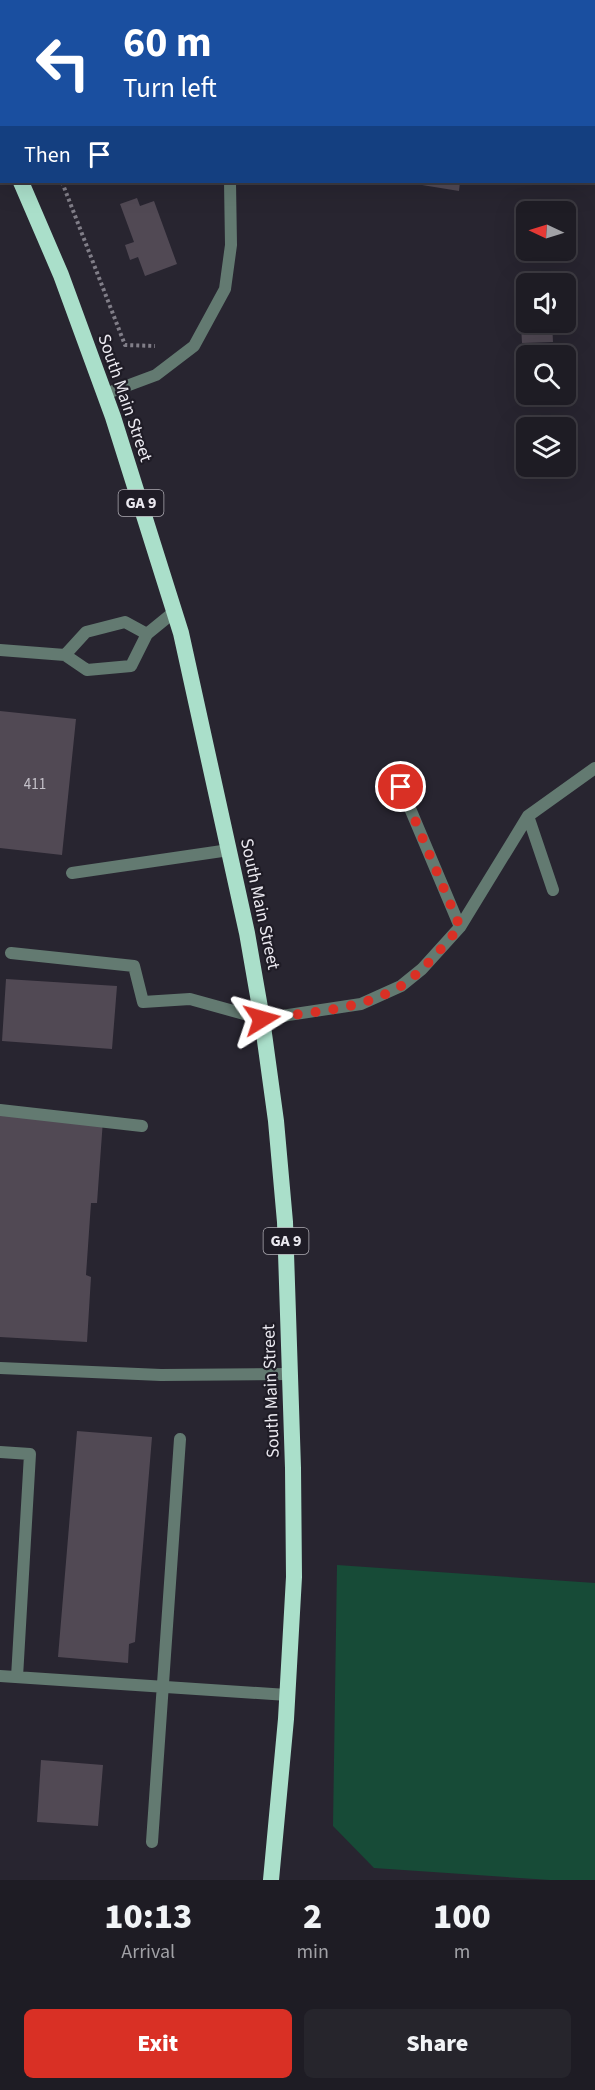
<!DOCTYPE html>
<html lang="en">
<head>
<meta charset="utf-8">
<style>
	body { margin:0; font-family:"Source Sans 3",sans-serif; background:#26252c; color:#f1f3f6; height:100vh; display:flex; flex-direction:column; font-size:22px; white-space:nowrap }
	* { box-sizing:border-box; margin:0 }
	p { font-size:20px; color:#a1a1a6 }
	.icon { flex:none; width:33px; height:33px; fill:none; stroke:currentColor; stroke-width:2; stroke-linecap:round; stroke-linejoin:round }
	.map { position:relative; height:1880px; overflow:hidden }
	.details { display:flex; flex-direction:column; background:#1e1c24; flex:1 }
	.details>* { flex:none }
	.top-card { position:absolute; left:0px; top:0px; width:596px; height:183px; box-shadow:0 6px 24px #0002,0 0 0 2px #3c3a41; background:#1a4fa0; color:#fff; overflow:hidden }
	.needle { width:39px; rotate:274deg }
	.controls { position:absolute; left:516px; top:201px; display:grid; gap:12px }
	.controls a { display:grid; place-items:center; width:60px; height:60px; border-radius:9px; background:#1e1c24; box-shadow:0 6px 24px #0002,0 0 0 2px #3c3a41; font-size:30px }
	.pin { position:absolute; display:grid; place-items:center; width:51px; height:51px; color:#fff; margin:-26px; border:3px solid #fff; border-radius:50%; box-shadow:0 2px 6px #0007 }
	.me { position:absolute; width:66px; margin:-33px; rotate:82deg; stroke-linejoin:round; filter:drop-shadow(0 0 4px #0008) }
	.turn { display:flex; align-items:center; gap:21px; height:126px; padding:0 24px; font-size:27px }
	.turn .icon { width:78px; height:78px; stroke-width:2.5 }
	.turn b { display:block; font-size:42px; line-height:51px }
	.then { display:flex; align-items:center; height:57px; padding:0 24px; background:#0003; gap:12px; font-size:22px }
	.eta { display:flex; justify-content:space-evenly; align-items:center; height:102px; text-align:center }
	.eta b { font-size:36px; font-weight:800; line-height:42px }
	.action { display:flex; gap:12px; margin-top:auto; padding:12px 24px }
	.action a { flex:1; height:69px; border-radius:9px; background:#d93025; color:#fff; font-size:24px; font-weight:800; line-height:69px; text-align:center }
	.action a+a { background:#26252c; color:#f1f3f6 }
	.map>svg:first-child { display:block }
</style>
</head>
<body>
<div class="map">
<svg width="595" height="1880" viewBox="0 0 595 1880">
	<rect width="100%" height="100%" fill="#282530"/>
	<path fill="#174b37" d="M337,1565l258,18v297h-45l-176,-12 -41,-42z"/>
	<path fill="#514954" d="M422,182h38l-1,9 -37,-6z
		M137,198l3,8 14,-5 23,63 -32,12 -7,-19 -8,3 -5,-15 9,-3 -14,-38z
		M519,291h7v31h26l1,20 -31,1z
		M0,711l76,8 -14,136 -62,-7z
		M6,979l111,7 -5,63 -110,-8z
		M0,1113l103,7 -6,83h-6l-5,72 5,2 -4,65 -87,-5z
		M77,1431l75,6 -17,205 -6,2 -1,19 -70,-6z
		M41,1760l62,5 -5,61 -61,-4z"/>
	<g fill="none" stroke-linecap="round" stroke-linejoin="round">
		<path stroke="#817e88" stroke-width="4" stroke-dasharray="3 3" stroke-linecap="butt" d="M0,40l2,4
			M62,182l63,163 30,1"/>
		<path stroke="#637a71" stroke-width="12" d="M0,650l65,5 22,15 44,-4 16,-32 27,-22
			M65,655l21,-23 39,-10 22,12
			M401,787l59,140
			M528,816l25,74
			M72,873l157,-23
			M11,953l123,13 9,36 47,-3 72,20 99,-15 40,-18 21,-17 38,-42 68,-111 67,-48
			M0,1110l142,16
			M0,1368l161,7 130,-1
			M0,1452l30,2 -13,223
			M0,1676l287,19
			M152,1842l28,-403"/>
		<path stroke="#637a71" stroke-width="12" d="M199,0l1,2
			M105,394l51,-19 38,-29 31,-57 6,-44 -1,-63"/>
		<path stroke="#637a71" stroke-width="12" d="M564,0l2,2
			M594,21h1"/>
		<path stroke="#aadfca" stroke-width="16" d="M0,133l2,3
			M21,182l40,93 52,142 68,216 66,300 15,86 14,102 9,101 8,246 1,109 -8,142 -15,161"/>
	</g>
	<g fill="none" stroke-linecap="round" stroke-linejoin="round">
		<path stroke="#d93025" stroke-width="10" stroke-dasharray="0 18" d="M262,1019c46,-7 98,-8 139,-33 23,-15 41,-39 59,-59l-59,-140"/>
	</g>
	<g text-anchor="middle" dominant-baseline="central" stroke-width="4.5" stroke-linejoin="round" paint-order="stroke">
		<g font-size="15" fill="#c4c1c9">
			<text x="35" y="784">411</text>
		</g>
		<g fill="#1f1c26" stroke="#aeacb3" stroke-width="1.5">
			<rect x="118.5" y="490" width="45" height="26" rx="4.5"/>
			<rect x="263.5" y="1228" width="45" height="26" rx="4.5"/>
		</g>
		<g font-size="16" font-weight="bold" fill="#ebe9f0">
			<text x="141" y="503">GA 9</text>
			<text x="286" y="1241">GA 9</text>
		</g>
		<g font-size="18" fill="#ebe9f0" stroke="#1f1c26">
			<text transform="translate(125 398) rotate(71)">South Main Street</text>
			<text transform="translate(260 904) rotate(78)">South Main Street</text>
			<text transform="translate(271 1391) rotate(-92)">South Main Street</text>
		</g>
	</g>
</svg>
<div class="controls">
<a><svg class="needle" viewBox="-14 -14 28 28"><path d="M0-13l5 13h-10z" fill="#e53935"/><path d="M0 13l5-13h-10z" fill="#a1a1a6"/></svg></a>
<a><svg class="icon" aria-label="sound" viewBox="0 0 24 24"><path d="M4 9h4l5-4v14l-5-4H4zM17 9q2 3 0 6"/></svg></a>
<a><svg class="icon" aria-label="search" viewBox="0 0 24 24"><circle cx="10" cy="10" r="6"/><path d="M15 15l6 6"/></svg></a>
<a><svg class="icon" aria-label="layers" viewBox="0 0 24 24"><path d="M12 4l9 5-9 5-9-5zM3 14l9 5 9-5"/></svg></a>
</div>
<div class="pin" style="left:401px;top:787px;background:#d93025"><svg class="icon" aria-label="arrive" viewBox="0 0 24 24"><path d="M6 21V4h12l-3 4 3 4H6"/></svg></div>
<svg class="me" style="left:262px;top:1019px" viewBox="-20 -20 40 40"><path d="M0-17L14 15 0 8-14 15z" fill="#d93025" stroke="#fff" stroke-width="4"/></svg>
<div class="top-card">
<div class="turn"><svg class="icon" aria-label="left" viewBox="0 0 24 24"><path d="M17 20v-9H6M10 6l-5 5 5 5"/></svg><div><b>60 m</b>Turn left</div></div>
<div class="then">Then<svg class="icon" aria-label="arrive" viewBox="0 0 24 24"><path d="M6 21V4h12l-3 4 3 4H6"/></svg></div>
</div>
</div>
<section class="details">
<div class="eta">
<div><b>10:13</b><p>Arrival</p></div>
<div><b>2</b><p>min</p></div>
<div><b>100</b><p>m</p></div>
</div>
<div class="action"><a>Exit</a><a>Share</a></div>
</section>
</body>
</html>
